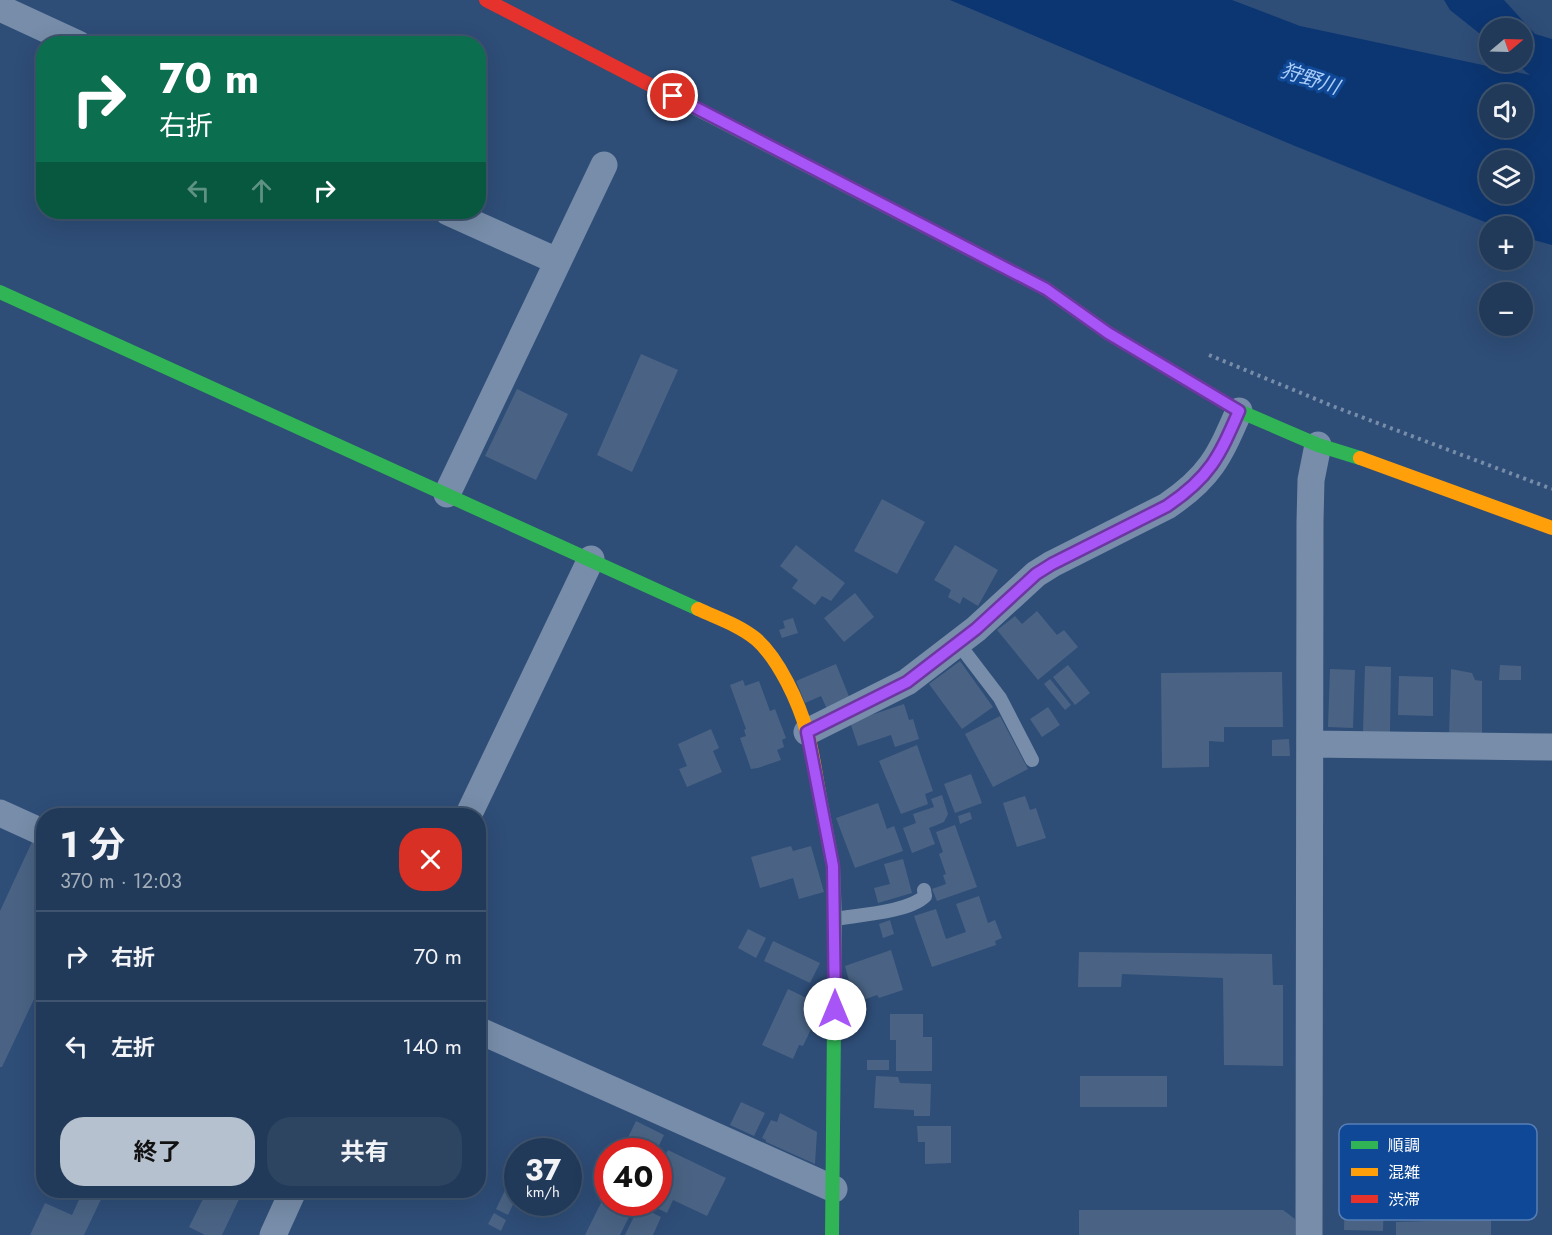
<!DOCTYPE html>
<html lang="ja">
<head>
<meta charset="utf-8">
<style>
	body { margin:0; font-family:Jost,"Noto Sans JP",sans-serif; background:#2e4562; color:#f1f3f6; height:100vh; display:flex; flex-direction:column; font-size:22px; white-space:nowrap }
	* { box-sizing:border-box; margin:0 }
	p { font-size:20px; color:#a2adba }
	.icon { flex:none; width:33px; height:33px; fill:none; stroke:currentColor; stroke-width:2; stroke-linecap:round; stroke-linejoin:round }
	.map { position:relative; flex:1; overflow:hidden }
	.details { position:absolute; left:36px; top:808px; width:450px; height:390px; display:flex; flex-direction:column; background:#223a59; border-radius:24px; box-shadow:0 6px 24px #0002,0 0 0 2px #3f546f }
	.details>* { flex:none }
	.guide { position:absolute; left:36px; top:36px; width:450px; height:183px; border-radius:24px; box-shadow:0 6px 24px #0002,0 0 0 2px #3f546f; background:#0b6e4f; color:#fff; overflow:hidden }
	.needle { width:39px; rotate:71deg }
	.tools { position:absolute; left:1479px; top:18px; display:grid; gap:12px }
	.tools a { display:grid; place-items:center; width:54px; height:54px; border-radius:50%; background:#223a59; box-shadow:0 6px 24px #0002,0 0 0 2px #3f546f; font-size:30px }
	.speed { position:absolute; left:504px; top:1138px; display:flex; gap:12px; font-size:30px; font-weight:700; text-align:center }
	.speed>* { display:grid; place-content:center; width:78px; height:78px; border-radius:50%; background:#223a59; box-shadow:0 6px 24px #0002,0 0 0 2px #3f546f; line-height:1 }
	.speed small { font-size:15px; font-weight:400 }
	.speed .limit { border:9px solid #d22; background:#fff; color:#111 }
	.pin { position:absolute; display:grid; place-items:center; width:51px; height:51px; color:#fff; margin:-26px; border:3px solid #fff; border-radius:50%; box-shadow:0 2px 6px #0007 }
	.me { position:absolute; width:66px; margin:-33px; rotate:0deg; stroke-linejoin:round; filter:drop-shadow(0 0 4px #0008) }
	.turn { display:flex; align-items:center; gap:21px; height:126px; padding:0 24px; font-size:27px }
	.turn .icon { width:78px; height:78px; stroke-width:2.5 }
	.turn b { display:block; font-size:42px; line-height:51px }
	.lanes { display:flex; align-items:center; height:57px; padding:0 24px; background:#0003; justify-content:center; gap:30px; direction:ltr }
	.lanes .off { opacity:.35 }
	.round { display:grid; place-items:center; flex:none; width:63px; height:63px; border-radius:24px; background:#2e4562 }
	.head { display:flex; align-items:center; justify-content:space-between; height:102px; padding:0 24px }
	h1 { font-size:36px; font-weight:700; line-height:45px }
	.action { display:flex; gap:12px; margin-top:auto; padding:12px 24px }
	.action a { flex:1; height:69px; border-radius:24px; background:#b6c1cf; color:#111; font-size:24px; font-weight:700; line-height:69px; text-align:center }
	.action a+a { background:#2e4562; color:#f1f3f6 }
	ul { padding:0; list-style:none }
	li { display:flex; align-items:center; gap:18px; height:90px; padding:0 24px; border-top:2px solid #3f546f }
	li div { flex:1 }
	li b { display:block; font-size:22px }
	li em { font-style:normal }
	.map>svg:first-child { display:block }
</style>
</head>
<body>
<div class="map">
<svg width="1552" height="1235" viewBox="0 0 1552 1235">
	<rect width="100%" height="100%" fill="#2e4d77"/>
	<path fill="#0c3672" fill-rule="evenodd" d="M950,0h282l68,26 230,49 -16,-13h8v-34h-32l-1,13 -39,-31 -6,-10h60l31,34 17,5v206l-29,-8 -1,-11h-27l-200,-80zM1490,94h32v34h-32zM1522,160v34h-32v-34z"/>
	<path fill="#4a6384" d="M641,354l37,16 -46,102 -35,-17z
		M517,389l51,25 -32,66 -51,-24z
		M882,499l43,23 -28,52 -43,-23z
		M796,545l49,38 -14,18 -9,-5 -7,9 -23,-17 6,-8 -18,-14z
		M955,545l43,25 -20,36 -15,-9 -3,7 -12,-7 3,-7 -17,-10z
		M855,593l19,24 -30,25 -20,-24z
		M1037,611l20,24 7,-5 14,17 -40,33 -41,-50 18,-14 7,8z
		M793,618l5,15 -16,5 -3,-8 6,-2 -2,-7z
		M960,661l33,46 -31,22 -33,-45z
		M836,664l14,35 -23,10 -6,-13 -16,7 -9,-22z
		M1068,665l22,28 -15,12 -22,-28z
		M1500,665l21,1v14h-22z
		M1365,666l26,1 -1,66 -27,-1z
		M1330,669l25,1 -2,58 -25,-1z
		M1451,669l21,4 3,7 7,1v55h-33z
		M1282,672l1,55h-59v15l-15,-1v26l-47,1 -1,-95z
		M1399,676l34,1v39l-35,-1z
		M1050,679l21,26 -6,5 -21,-26z
		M743,680l2,6 14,-5 11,30 5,-2 11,29 -4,2 2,7 -7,3 4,10 -23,8 -7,1 -11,-31 6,-2 -2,-6 2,-1 -16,-44z
		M904,704l5,16 4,-1 6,20 -24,8 -4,-12 -33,11 -8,-24z
		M1048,707l12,18 -18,12 -12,-18z
		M1000,716l28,53 -35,18 -28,-53z
		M711,729l8,19 -6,3 9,21 -35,15 -8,-18 8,-3 -9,-22z
		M1289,739l1,17h-18v-16z
		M917,745l16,46 -8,3 3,10 -27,10 -22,-53z
		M971,774l11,29 -27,10 -11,-29z
		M942,795l6,19 -4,8 -15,6 6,16 -23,9 -9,-25 13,-5 -3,-9 21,-7 -3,-8z
		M1025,796l5,14 6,-2 10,30 -29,9 -14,-44z
		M878,803l9,26 7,-3 9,25 -48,17 -19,-50z
		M970,812l2,7 -12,5 -2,-8z
		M955,825l22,62 -40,14 -5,-12 14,-5 -3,-9 3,-1 -7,-20 4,-2 -7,-20z
		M32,842l12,6v130l-42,89h-2v-156z
		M791,846l2,5 18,-5 13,46 -25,7 -6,-21 -33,10 -9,-31z
		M903,859l9,34 -34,10 -4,-15 16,-4 -6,-20z
		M979,896l9,27 7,-3 7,18 -7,3 1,4 -64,22 -18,-51 22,-7 10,30 20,-7 -10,-28z
		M890,920l4,14 -11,4 -4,-14z
		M748,929l18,9 -10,20 -18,-10z
		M773,941l47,22 -10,20 -46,-22z
		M891,950l12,40 -24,8 -2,-3 -22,8 -10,-37z
		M1079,952l193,2 1,31h10v81l-59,-1 -1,-87 -101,-4 -1,13h-43z
		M788,989l29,14 -8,18 4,4 -10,21 -4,-1 -6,14 -31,-14z
		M890,1014h33v23h9v34h-36v-31h-6z
		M867,1060h22v10h-22z
		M876,1076l22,1 2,6 31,1 -1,32h-16v-6l-40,-2z
		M1080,1076h87v31h-87z
		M741,1102l24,11 -11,23 -24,-11z
		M780,1113l37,19 -2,32 -49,-22v-2l-4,-2 9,-18 6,2z
		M636,1121l28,14 -8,17h-35z
		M917,1126h34v37l-26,1v-22h-7z
		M668,1150l58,28 -19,38 -34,-16 -6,13 -21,-10h12v-34z
		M1368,1171h17l-2,60 -39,-1 1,-48h23z
		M608,1189v14h28l-16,32h-35z
		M505,1190l12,6 -9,19 -12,-6z
		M83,1191h22l-21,44h-54l15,-32 27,12z
		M207,1191l35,2 -20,42h-17l-16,-8z
		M639,1206l22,11 -8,18h-28z
		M1079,1210h204l12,9v16h-216z
		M494,1213l12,7 -5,11 -13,-7z
		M1491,1219v16h-95v-13z"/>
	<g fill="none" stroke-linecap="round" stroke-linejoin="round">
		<path stroke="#778da9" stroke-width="4" stroke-dasharray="3 4.5" stroke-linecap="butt" d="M1209,355l126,52 217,82"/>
		<path stroke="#778da9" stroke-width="14" d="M958,643l42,55 32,62
			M835,919c23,-4 74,-7 90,-23l-1,-6"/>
		<path stroke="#778da9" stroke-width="27" d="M0,8l78,36
			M448,212l109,49
			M447,494l157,-329
			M807,732l100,-50 69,-53 60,-55 16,-10 115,-58c43,-29 52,-49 72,-95
			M1310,744l242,3
			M0,813l44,20
			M468,816l123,-257
			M478,1030l356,159
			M273,1235l20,-44
			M1309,1235l1,-713 1,-42 7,-35"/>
		<path stroke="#30b455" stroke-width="14" d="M683,102l363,187 62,44 131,78 79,34 42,13
			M0,292l698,317
			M819,792l14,74 2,53 -3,316"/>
		<path stroke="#ff9f0a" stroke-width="14" d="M1360,458l192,70
			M698,609c19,9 41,16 58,30 23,20 43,64 51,93 6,20 8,40 12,60"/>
		<path stroke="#e5322d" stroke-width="14" d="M486,0l197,102"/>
	</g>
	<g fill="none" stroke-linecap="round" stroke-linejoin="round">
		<g stroke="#6d37a1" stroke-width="15">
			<path id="route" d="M673,96l373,193 62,44 131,78c-20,46 -29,66 -72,95l-115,58 -16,10 -60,55 -69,53 -100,50 26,134 2,143"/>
		</g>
		<use href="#route" stroke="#a855f7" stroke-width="10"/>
	</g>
	<g text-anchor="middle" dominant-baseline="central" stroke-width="6" stroke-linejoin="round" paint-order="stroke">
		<g font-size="20" font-style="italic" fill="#aacefb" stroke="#0f4896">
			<text transform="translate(1310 79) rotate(18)">狩野川</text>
		</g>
	</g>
	<rect x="1339" y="1124" width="198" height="96" rx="9" fill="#0f4896" stroke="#577fb6" stroke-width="1.5"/>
	<rect x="1351" y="1141" width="27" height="8" fill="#30b455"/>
	<rect x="1351" y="1168" width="27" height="8" fill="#ff9f0a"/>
	<rect x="1351" y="1195" width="27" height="8" fill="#e5322d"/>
	<g font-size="16" fill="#fff">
		<text x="1388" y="1151">順調</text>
		<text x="1388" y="1178">混雑</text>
		<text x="1388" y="1205">渋滞</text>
	</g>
</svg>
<div class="tools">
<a><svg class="needle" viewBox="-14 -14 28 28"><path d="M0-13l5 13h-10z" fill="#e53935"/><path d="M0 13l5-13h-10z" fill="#a2adba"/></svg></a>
<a><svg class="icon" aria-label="sound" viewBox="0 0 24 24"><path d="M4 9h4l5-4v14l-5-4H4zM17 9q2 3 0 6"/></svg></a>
<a><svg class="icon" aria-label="layers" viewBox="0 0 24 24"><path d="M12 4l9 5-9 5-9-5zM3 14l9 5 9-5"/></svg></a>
<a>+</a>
<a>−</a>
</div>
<div class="speed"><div>37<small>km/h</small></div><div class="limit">40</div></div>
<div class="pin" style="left:673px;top:96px;background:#d93025"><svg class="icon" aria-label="arrive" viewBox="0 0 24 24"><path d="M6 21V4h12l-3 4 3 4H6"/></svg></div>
<svg class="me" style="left:835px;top:1009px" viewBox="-20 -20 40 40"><circle r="19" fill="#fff"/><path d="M0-13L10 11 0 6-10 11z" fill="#a855f7"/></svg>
<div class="guide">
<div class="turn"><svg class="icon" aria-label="right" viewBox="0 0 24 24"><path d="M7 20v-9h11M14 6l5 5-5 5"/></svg><div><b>70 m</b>右折</div></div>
<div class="lanes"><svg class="icon off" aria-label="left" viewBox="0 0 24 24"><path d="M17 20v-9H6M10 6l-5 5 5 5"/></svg><svg class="icon off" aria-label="ahead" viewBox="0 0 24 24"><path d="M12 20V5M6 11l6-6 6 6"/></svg><svg class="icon" aria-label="right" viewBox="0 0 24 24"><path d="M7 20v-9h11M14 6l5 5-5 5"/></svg></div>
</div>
<section class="details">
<div class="head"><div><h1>1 分</h1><p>370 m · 12:03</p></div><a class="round" style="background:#d93025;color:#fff"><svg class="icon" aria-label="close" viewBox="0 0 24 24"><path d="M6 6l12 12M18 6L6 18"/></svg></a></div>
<ul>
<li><svg class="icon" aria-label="right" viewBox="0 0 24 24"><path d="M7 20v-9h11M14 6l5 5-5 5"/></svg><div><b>右折</b></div><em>70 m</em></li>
<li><svg class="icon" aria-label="left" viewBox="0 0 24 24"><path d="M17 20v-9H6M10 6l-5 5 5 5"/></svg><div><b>左折</b></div><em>140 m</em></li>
</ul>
<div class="action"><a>終了</a><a>共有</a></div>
</section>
</div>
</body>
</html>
